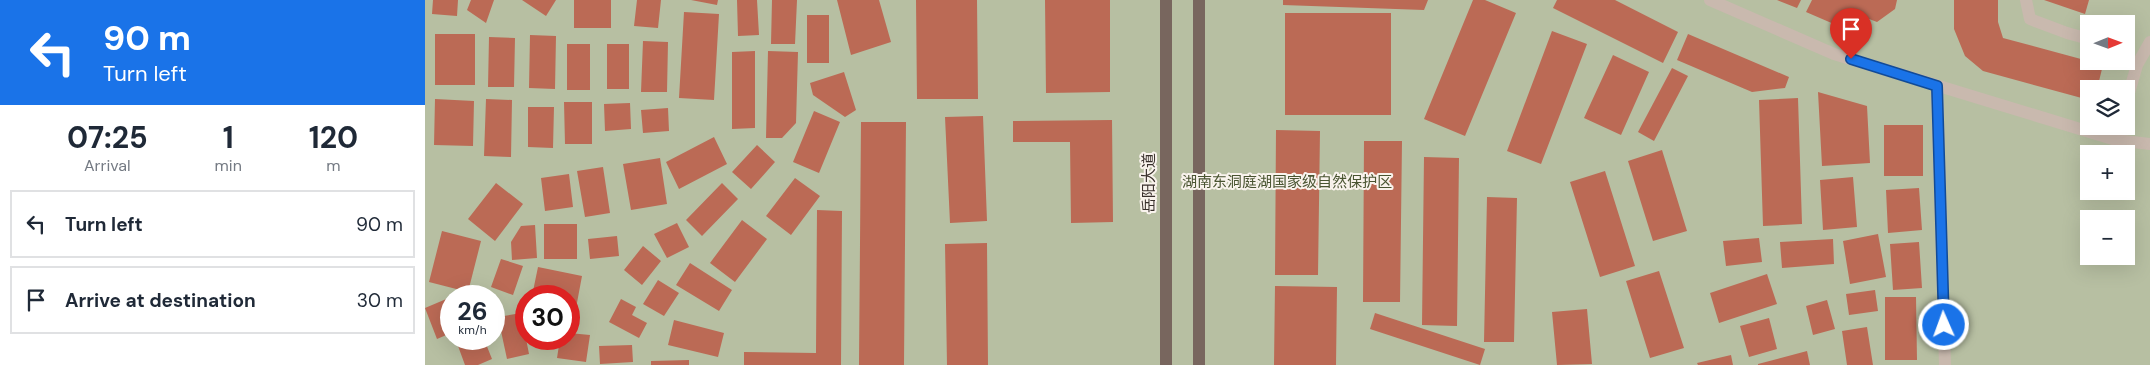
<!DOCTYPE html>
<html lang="en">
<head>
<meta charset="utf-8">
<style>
	body { margin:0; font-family:"DM Sans","Noto Sans SC",sans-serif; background:#f2f2f3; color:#1f2937; height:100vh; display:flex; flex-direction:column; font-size:19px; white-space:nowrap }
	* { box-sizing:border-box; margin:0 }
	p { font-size:16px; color:#747a83 }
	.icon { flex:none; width:28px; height:28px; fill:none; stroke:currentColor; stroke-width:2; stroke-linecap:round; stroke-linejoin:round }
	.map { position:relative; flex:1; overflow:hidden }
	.side { display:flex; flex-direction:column; background:#fff; width:425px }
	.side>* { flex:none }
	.guide { background:#1a73e8; color:#fff; overflow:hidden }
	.needle { width:32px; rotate:89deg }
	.controls { position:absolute; left:1655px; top:15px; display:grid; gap:10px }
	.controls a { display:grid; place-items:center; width:55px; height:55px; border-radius:0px; background:#fff; box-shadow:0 5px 20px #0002; font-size:25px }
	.speed { position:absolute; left:15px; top:285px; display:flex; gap:10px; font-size:25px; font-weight:700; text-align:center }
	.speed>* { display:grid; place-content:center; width:65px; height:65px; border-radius:50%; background:#fff; box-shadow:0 5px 20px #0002; line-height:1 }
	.speed small { font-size:12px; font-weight:400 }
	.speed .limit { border:8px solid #d22; background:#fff; color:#111 }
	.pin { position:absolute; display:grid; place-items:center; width:42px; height:42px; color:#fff; margin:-51px -21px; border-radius:50% 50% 50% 0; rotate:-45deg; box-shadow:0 0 5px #0007 }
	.pin .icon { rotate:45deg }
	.me { position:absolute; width:55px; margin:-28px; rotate:358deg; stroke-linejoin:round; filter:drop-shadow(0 0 4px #0008) }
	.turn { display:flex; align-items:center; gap:18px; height:105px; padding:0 20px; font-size:22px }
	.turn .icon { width:65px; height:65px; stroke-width:2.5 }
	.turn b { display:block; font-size:35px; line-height:42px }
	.eta { display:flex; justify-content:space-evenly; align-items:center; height:85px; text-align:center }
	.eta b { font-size:30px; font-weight:700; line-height:35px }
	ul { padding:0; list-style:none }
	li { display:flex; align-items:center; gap:15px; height:68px; margin:0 10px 8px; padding:0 10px; border:2px solid #e0e1e3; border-radius:0px }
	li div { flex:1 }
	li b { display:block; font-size:19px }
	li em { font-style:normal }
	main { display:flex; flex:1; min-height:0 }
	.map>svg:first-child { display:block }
</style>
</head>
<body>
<main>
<section class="side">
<div class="guide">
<div class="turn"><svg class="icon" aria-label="left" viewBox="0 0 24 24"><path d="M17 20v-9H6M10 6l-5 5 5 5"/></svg><div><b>90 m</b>Turn left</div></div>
</div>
<div class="eta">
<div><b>07:25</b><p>Arrival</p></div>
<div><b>1</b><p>min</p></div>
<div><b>120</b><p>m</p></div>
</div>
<ul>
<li><svg class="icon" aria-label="left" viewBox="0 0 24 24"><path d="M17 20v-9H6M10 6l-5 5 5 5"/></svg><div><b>Turn left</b></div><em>90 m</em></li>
<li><svg class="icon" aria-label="arrive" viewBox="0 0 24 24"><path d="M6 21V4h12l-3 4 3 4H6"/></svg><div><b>Arrive at destination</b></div><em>30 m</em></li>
</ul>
</section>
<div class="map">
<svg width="1725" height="365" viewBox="0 0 1725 365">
	<rect width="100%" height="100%" fill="#f1e9e1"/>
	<path fill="#b7bfa2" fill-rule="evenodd" d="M0,0h1725v365h-1725zM1664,24h37v37h-37zM1664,89h37v37h-37zM1664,154h37v37h-37zM1664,219h37v37h-37zM26,296h43v43h-43zM101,296h43v43h-43z"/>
	<path fill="#bb6a55" d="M8,0h25l-1,16 -25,-2z
		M46,0h23l-8,23 -19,-13z
		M97,0h34l-10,16z
		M149,0h37v28h-37z
		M212,0h24l-3,28 -24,-2z
		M266,0h27l-1,5z
		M312,0h20l2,35 -21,1z
		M347,0h25l-2,44h-24z
		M412,0h42l12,42 -40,13z
		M491,0h61l1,99h-61z
		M620,0h65v92l-64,1z
		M858,0h145l-4,10 -141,-5z
		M1048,0h12l31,13 -51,123 -41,-17z
		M1132,0h58l63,32 -15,31 -110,-55z
		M1352,0h24l-4,8z
		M1387,0h85l-2,9 -18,13 -21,-8 -6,17 -44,-19z
		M1529,0h44v22l5,16 100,27 -6,24h-8v11l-106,-29 -18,-15 -11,-27z
		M1619,0h45l-4,14z
		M259,12l35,2 -5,86 -35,-2z
		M860,13h106v102h-106z
		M382,15h22v48h-22z
		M1127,31l35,13 -46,120 -34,-13z
		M10,34h40v51h-40z
		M1263,34l101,43 -4,11 -33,4 -75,-32z
		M105,35l26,1 -1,53 -26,-1z
		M64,37l26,1 -1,49h-26z
		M218,41l25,1 -1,50h-26z
		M142,44h23v46h-23z
		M182,44h22v45h-22z
		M330,51v77l-23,1v-77z
		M343,51l30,1 -2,71 -14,15h-16z
		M1188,55l36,17 -28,63 -37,-17z
		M1247,68l16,8 -34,65 -16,-9z
		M419,72l12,38 -11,7 -32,-22 -3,-12z
		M1393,92l49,14 3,57 -48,3z
		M1373,98l4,126 -39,2 -4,-126z
		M10,99l39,2 -1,45 -39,-1z
		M61,99l26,1 -1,57 -27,-1z
		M139,102h28v42h-27z
		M205,103l1,26 -26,2 -1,-27z
		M103,107h26l-1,41 -25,-1z
		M243,108l1,23 -26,2 -2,-23z
		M389,111l26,11 -21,51 -26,-11z
		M558,116l4,105 -37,2 -5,-106z
		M687,120l1,102 -42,1 -1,-81h-57v-21z
		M436,122h45l-2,243h-45z
		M1459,125h39v51h-39z
		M851,130l44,1 -2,144h-43z
		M289,137l13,27 -48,25 -13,-27z
		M939,141h38l-2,161h-37z
		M332,145l18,17 -24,27 -19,-17z
		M1237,150l25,81 -34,10 -25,-80z
		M999,157l35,1 -2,168 -35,-1z
		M235,158l7,46 -36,6 -8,-46z
		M178,167l7,46 -25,4 -8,-46z
		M1180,171l30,95 -35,11 -30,-95z
		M144,174l4,33 -28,4 -4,-33z
		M1428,177l4,50 -34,3 -3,-50z
		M370,178l25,18 -29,39 -25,-19z
		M71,183l27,21 -28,37 -27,-22z
		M297,183l16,16 -36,37 -16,-16z
		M1494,188l3,42 -34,3 -2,-43z
		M1062,197l30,1 -3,144h-30z
		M392,210l25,1 -1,154h-97v-13l72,1z
		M317,220l25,19 -32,43 -25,-19z
		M252,223l12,24 -22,11 -13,-24z
		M119,224h33v35h-33z
		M110,225l2,33 -25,2 -1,-18 10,-16z
		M17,231l39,10 -13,51 -39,-10z
		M1453,234l8,43 -36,7 -7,-43z
		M192,236l2,20 -29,3 -2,-20z
		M1334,238l3,24 -36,4 -3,-25z
		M1408,239l1,25 -52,4 -2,-26z
		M1494,242l3,46 -29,2 -3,-46z
		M562,243l1,122h-41l-2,-121z
		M218,246l18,15 -19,24 -18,-15z
		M76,259l22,7 -10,29 -22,-8z
		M265,263l42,27 -13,21 -43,-26z
		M113,267l44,9 -9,48h-4v-28h-37z
		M1234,271l25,77 -34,10 -24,-77z
		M1342,274l10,30 -58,19 -9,-30z
		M233,280l21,13 -15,23 -21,-12z
		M850,286l62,1 -1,78h-62z
		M1450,290l3,21 -29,4 -3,-21z
		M26,297v36l-14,6 -12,-31z
		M1460,297h31l1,63h-32z
		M196,299l15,8 -4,8 15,8 -8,15 -30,-16z
		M1402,300l8,29 -22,6 -7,-29z
		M1162,309l5,55 -35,1 -5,-53z
		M96,313l8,41 -22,5 -9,-42z
		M950,313l110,36 -5,16 -110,-36z
		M1344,318l8,31 -28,8 -9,-31z
		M249,320l50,13 -6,24 -50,-12z
		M1442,327l6,38h-26l-5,-34z
		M144,333l21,2 -4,27 -29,-4 3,-19h9z
		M53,339h6l8,20 -14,6h-13l-7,-19z
		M207,345l1,17 -33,2 -1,-18z
		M1382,351l3,14h-52v-1z
		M1306,355l2,10h-35l-1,-2z
		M264,360v5h-38v-4z"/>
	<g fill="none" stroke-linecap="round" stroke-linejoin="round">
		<path stroke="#c9b9ae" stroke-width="12" d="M1285,0l124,54 282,86 34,4
			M1601,0l4,19 37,14 22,6
			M1512,86l8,279
			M1701,103l11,-38 13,-23
			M1691,140l4,-14"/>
		<path stroke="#78665e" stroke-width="12" d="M741,0v365
			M774,0v365"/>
	</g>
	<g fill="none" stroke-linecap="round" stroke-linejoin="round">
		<g stroke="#114b97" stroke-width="12">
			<path id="route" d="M1426,59l86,27 7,239"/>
		</g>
		<use href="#route" stroke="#1a73e8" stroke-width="9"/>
	</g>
	<g text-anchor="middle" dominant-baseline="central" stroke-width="4" stroke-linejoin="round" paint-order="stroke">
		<g font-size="15" fill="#495431" stroke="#f9f3ed">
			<text x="862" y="182">湖南东洞庭湖国家级自然保护区</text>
		</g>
		<g font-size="15" fill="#382f2b" stroke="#f9f3ed">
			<text transform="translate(724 183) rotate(-90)">岳阳大道</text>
		</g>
	</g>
</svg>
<div class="controls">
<a><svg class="needle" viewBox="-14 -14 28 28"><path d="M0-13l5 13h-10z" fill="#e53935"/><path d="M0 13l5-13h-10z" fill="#747a83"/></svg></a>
<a><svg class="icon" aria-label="layers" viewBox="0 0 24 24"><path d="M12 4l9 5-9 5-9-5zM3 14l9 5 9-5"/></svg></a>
<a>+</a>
<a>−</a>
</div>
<div class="speed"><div>26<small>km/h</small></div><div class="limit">30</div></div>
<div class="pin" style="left:1426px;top:59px;background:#d93025"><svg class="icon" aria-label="arrive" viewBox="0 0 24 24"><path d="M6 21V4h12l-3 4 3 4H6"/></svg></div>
<svg class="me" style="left:1519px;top:325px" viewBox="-20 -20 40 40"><circle r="17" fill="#1a73e8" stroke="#fff" stroke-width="3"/><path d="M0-11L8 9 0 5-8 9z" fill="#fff"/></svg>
</div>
</main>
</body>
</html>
